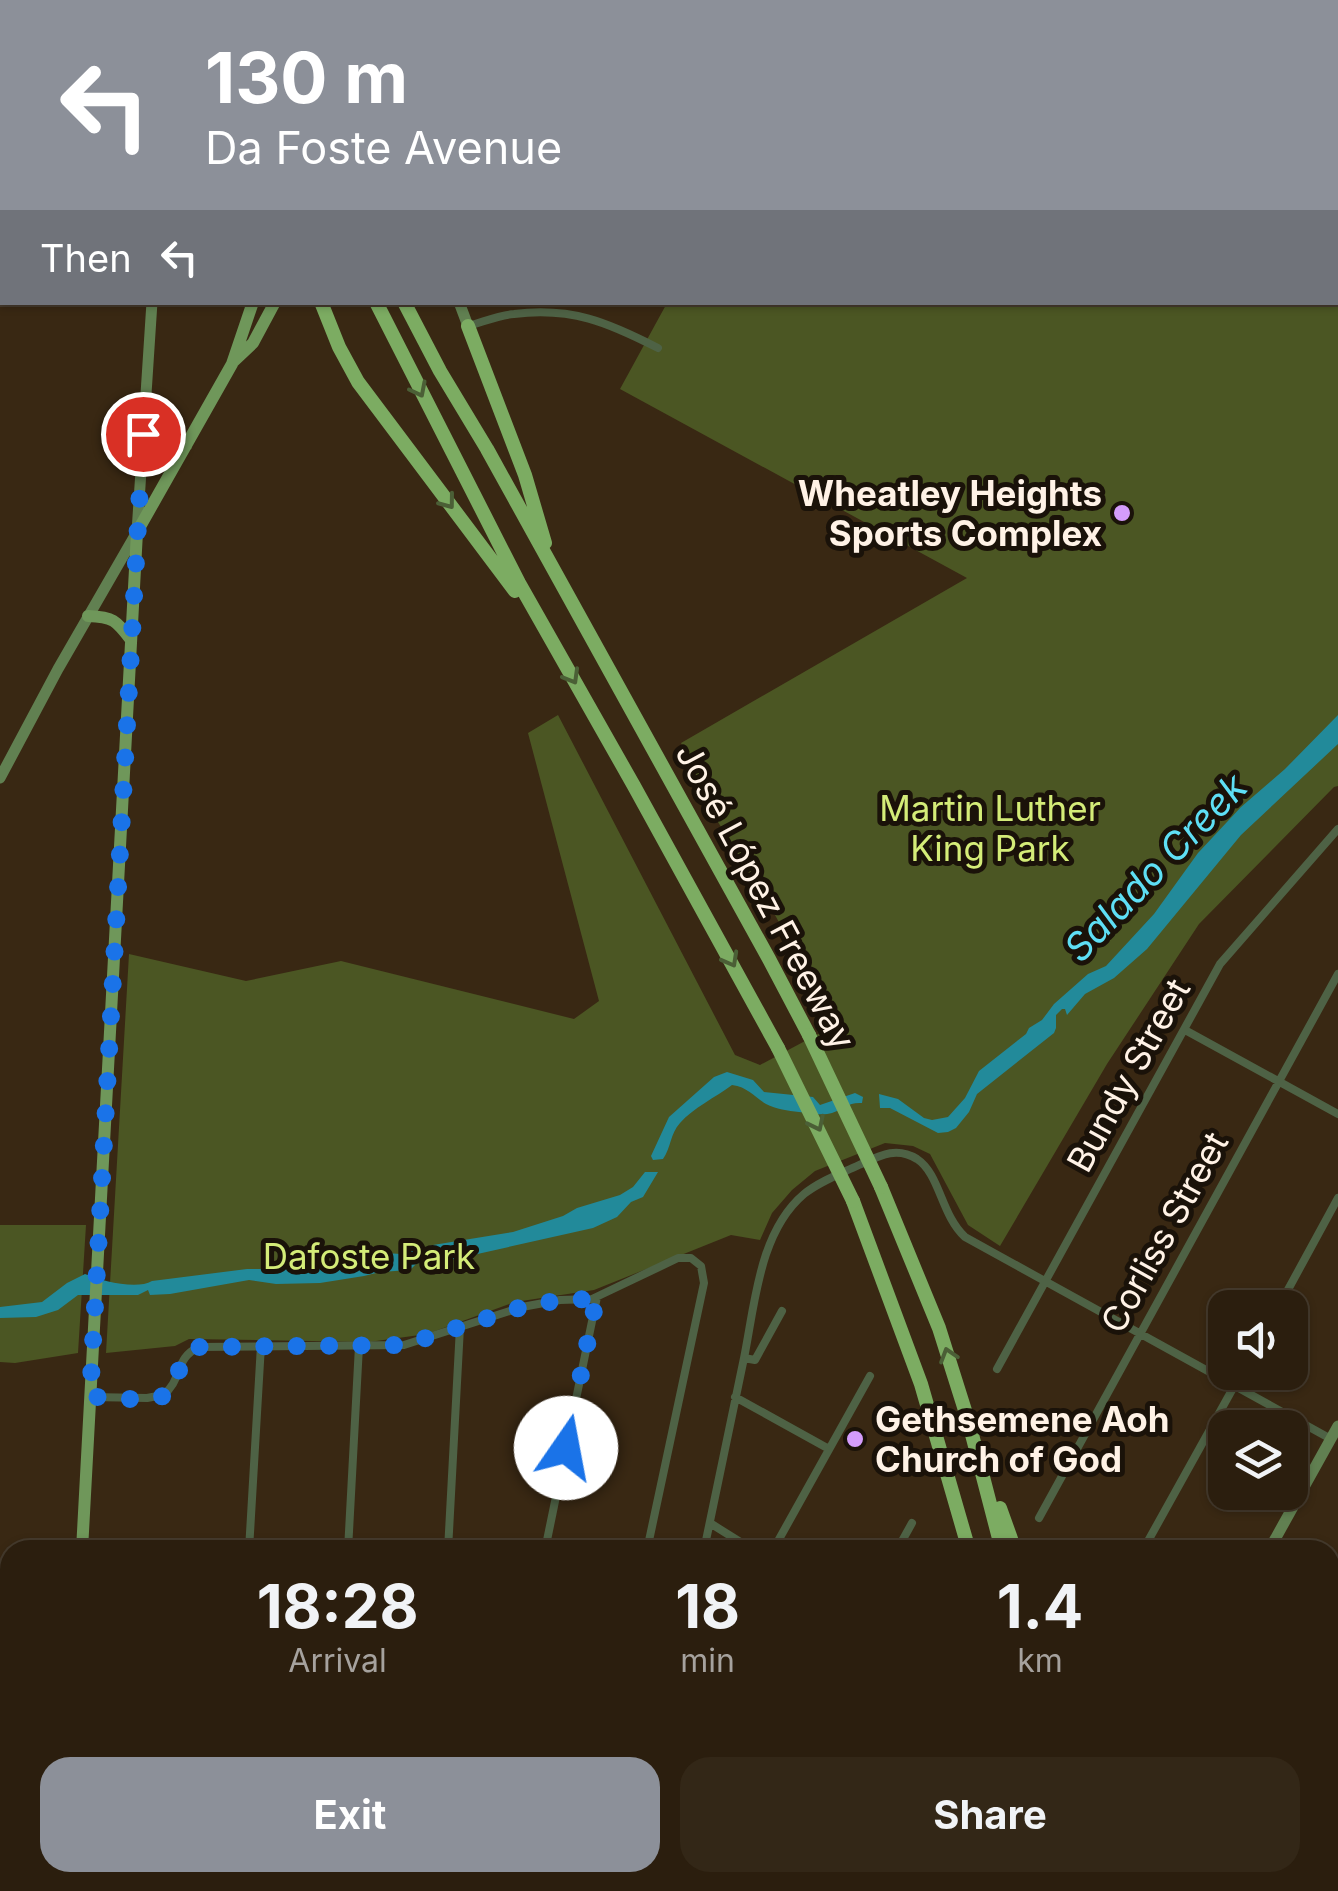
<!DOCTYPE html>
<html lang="en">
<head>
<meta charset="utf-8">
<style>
	body { margin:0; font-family:Inter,sans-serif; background:#332717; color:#f1f3f6; height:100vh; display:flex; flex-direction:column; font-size:38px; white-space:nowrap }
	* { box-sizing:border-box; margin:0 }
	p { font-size:32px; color:#a6a29e }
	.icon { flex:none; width:55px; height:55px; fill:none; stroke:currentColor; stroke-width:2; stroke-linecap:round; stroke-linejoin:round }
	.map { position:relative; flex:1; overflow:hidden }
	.drawer { position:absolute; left:0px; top:1540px; width:1340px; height:352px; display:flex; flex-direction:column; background:#2b1e0e; border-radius:30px 30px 0 0; box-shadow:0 2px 8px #0004,0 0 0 2px #473c2e }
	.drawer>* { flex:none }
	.guide { position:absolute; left:0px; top:0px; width:1340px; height:305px; box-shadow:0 2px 8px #0004,0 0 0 2px #473c2e; background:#8c9099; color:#fff; overflow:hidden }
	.fabs { position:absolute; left:1208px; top:1290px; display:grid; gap:20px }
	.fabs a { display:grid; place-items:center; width:100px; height:100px; border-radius:20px; background:#2b1e0e; box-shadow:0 2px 8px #0004,0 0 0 2px #473c2e; font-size:50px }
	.pin { position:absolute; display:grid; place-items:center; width:85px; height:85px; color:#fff; margin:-42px; border:5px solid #fff; border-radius:50%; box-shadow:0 2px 10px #0007 }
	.me { position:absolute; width:110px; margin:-55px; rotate:12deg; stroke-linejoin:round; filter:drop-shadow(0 0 8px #0008) }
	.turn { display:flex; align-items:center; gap:35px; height:210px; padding:0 40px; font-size:45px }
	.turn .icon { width:130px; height:130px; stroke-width:2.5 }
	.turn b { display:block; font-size:70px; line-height:85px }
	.then { display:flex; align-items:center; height:95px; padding:0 40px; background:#0003; gap:20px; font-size:38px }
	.eta { display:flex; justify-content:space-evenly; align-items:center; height:170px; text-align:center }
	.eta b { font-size:60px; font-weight:700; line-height:70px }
	.primary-button { display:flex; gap:20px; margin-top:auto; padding:20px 40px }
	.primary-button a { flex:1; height:115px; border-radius:30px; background:#8c9099; color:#fff; font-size:40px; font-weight:700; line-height:115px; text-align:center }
	.primary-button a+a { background:#332717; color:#f1f3f6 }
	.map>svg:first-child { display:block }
</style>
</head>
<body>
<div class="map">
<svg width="1338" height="1891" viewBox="0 0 1338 1891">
	<rect width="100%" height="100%" fill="#392813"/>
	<path fill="#4b5623" d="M831,0h507v786l-4,1 -135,137 -92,140 -107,182 -32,-21 -38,-71 -17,-8 -28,-3 -70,28 -23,19 -20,23 -12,27 -29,-5 -137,55 -79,12 -88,32 -58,8 -180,-3 -14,7 -69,7 23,-399 117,27 95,-20 233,58 25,-18 -71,-268 30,-18 177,340 25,10 75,-40 -60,-110 -57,-93 -37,-79 286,-165 -347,-189 47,-86 671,-1v-300h-508z
		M0,1225h86l-8,128 -63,10 -15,-1z"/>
	<path fill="#228a9a" d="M1338,715v29l-97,91 -94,114 -33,29 -29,16 -18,21 -2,-6h-3l-6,6v13l-2,5 -77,61 -8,18 -13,16 -8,4 -10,1 -48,-25h-10l-1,-14 19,5 26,19 8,2 16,-3 17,-19 14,-27 47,-37 3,-6 13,-8 12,-16 34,-30 18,-8 48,-52 44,-61 43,-46 44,-38z
		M727,1072l26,8 11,12 49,5 7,8 35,-12 8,4 -1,6c-14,-1 -18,6 -30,10 -9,3 -25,0 -33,-1 -11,-1 -23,-3 -33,-8 -12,-7 -18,-17 -34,-19 -16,12 -39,23 -52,38 -10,11 -9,25 -17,36l-10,1 -2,-4 18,-39 45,-40z
		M645,1172h13l-15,25 -12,5 -14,15 -24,11 -138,31 -28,1 -11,4 -6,6 -30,2 -16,4 -44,7 -44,1 -27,-4 -79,14 -20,1 -2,-5 -10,5h-60l-20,15 -22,7 -36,1v-11l42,-5 25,-19 18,-9c16,7 52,16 67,7l95,-12h28l44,-7 13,2 13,-6 40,-5 16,1 32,-9 80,-13 50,-16 14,-8 43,-13 13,-8z"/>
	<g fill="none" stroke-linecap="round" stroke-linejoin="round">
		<path stroke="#228a9a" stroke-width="2.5" d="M1183,0l4,2
			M8,2l2,-2
			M0,18l2,-4
			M1338,82v1"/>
		<path stroke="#4e6245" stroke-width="8" d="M671,0l4,2
			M699,0l4,2
			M774,2l1,-2
			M468,326c15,-4 31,-11 46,-12 58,-7 93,8 144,34
			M1185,1030l153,84
			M1278,1308l60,-110
			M782,1311l-27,49 -11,-2c11,-54 15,-126 60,-164 16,-13 36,-20 55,-29 20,-9 37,-19 58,-6 23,15 24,56 48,78l366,202
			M997,1369l223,-405 118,-135
			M90,1397l57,1 16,-3c20,-15 11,-37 36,-48l205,-2 118,-38 38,-7 32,-1 86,-41h13l10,8 3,17 -57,267
			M735,1397l94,52
			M1039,1518l299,-544
			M710,1523l43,27
			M249,1550l12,-205
			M348,1550l11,-204
			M448,1550l12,-223
			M545,1550l52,-253
			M704,1550l40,-192
			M773,1550l97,-174
			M897,1550l15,-27
			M1143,1550l99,-178
			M1330,1636l8,-14
			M1330,1707l8,5
			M1330,1846l8,-15
			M252,1891l1,-9
			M356,1891l1,-9
			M461,1891l1,-9
			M566,1891l1,-9
			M631,1891l2,-9
			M709,1891l5,-9
			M832,1891l5,-9
			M956,1891l4,-9
			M1188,1891l6,-9
			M1305,1891l5,-9"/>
		<path stroke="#618051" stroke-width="11" d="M226,0v2
			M332,0l1,2
			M166,2l1,-2
			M425,2l2,-2
			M459,302l9,24
			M0,778l58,-109 79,-137 15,-230
			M1269,1550l69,-124
			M1145,1882l3,9
			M1160,1882l3,9"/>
		<path stroke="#6f975a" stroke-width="12" d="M233,362l20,-19 22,-41
			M143,434c13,17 23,18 43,12
			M88,616c25,1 28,4 43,24
			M82,1550l55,-1018 95,-168 21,-62
			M36,1891l2,-9"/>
		<path stroke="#7cac62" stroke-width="14" d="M268,0v2
			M292,0l1,2
			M321,302l18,45 19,35 157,209
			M376,302l143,281 115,203 144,262
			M404,302l36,69 47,78 282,510 40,76
			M468,326l57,149 20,68
			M881,1187l58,141 30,95 33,127
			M853,1201l68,183 48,166
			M1000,1508l15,42
			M1011,1882l2,9
			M1061,1882l3,9
			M1093,1882l2,9"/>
		<path stroke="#7cac62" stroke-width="14" d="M809,1035l72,152
			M778,1048l75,153"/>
	</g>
	<defs><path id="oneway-chevron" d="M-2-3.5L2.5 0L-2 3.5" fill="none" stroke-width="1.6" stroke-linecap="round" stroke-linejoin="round" transform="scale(2.5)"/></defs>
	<g stroke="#4b5f36">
		<use href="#oneway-chevron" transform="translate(419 390) rotate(63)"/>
		<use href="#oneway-chevron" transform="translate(448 502) rotate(53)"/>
		<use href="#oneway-chevron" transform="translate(572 677) rotate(60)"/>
		<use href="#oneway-chevron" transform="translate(731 960) rotate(61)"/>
		<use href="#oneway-chevron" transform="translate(817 1124) rotate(64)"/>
		<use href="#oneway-chevron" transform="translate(948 1355) rotate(-107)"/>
	</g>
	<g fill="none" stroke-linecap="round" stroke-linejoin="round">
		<path stroke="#1a73e8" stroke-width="18" stroke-dasharray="0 32.4" d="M143,434l-53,963c19,-1 56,6 73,-1 21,-9 8,-37 36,-49l205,-2 118,-38 38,-7 32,-1 5,-3 -31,152"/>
	</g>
	<g fill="#d49cfb" stroke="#1a1209" stroke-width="4">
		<circle cx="1122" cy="513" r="10"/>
		<circle cx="855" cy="1439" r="10"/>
	</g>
	<g text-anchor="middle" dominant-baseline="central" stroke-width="10" stroke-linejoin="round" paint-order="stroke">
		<g font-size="35" font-weight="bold" fill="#fff2e6" stroke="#1a1209" text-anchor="end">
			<text x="1102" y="493">Wheatley Heights<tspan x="1102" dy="40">Sports Complex</tspan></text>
			<text x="875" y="1419" text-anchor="start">Gethsemene Aoh<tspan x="875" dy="40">Church of God</tspan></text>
		</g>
		<g font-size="35" fill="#d4ec78" stroke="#1a1209">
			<text x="990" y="808">Martin Luther<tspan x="990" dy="40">King Park</tspan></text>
			<text x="369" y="1256">Dafoste Park</text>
		</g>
		<g font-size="35" fill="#fff2e6" stroke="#1a1209">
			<text transform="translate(766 896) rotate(62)">José López Freeway</text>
			<text transform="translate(1128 1075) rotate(-61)">Bundy Street</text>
			<text transform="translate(1164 1232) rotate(-61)">Corliss Street</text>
		</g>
		<g font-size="38" font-style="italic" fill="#5edff5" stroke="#1a1209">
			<text transform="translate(1155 867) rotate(-46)">Salado Creek</text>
		</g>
	</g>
</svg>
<div class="fabs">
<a><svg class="icon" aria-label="sound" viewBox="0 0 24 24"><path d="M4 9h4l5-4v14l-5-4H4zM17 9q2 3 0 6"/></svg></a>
<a><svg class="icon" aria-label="layers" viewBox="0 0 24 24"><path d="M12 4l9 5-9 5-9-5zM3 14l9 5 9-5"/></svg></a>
</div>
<div class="pin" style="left:143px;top:434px;background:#d93025"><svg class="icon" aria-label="arrive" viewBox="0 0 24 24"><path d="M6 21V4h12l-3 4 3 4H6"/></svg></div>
<svg class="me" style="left:566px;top:1448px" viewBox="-20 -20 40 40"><circle r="19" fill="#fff"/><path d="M0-13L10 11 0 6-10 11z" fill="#1a73e8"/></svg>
<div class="guide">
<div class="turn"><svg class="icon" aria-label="left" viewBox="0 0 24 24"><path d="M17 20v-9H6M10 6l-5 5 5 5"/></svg><div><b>130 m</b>Da Foste Avenue</div></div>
<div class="then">Then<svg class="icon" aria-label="left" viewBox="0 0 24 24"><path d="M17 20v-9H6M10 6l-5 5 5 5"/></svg></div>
</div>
<section class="drawer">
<div class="eta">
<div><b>18:28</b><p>Arrival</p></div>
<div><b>18</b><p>min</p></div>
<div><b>1.4</b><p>km</p></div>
</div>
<div class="primary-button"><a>Exit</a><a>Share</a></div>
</section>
</div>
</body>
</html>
